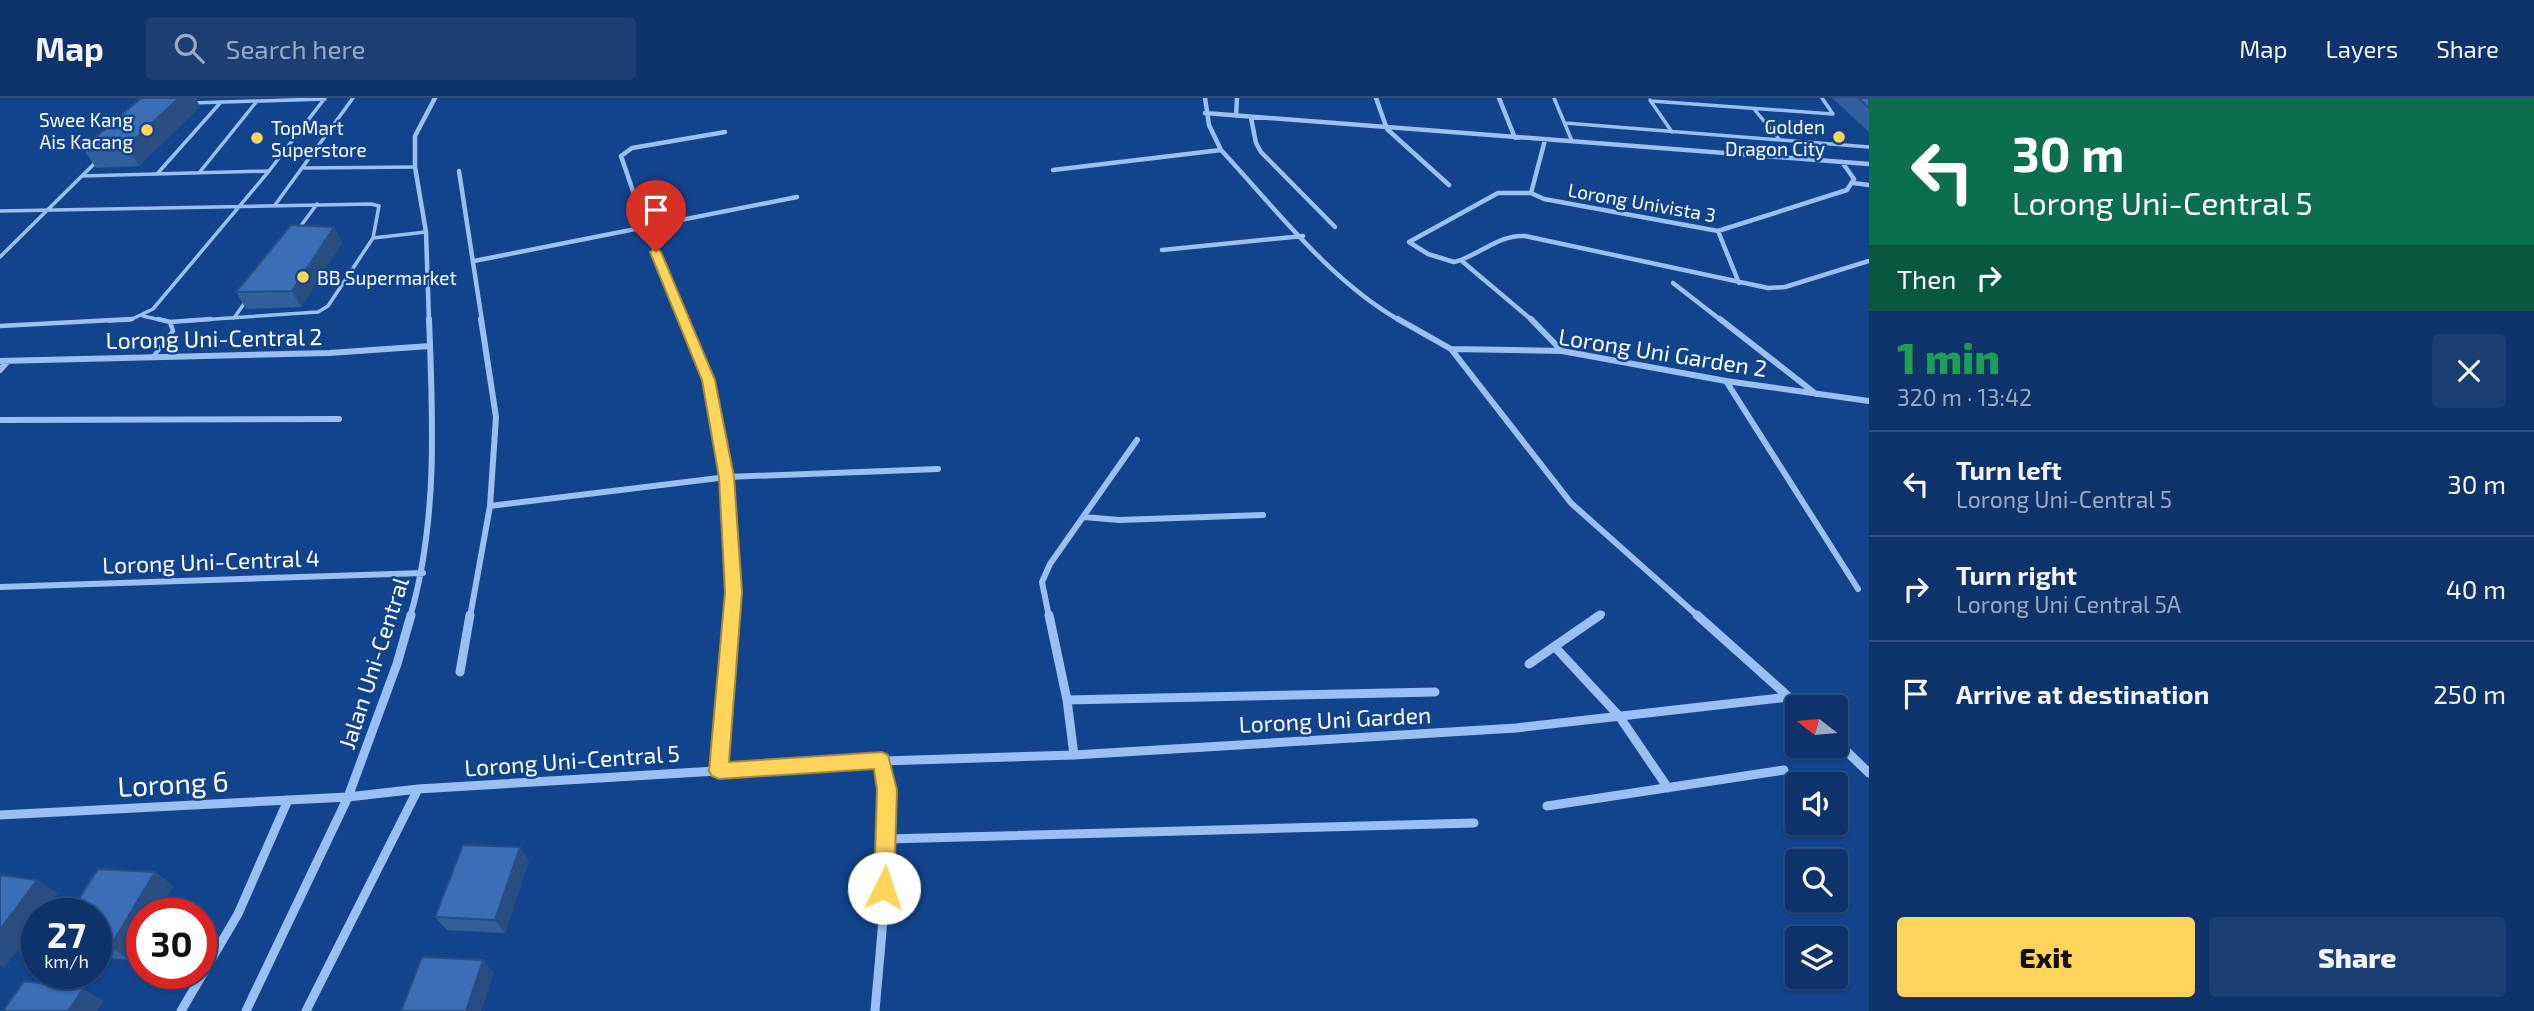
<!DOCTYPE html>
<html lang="en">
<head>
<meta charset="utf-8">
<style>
	body { margin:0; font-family:"Exo 2",sans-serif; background:#1b3f72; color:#f1f3f6; height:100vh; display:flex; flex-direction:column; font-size:26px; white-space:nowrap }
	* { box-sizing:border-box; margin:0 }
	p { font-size:23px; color:#9aaac1 }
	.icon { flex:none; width:38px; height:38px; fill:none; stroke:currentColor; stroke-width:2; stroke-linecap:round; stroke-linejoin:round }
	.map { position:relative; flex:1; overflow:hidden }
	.sheet { display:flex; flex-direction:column; background:#0d336a; width:665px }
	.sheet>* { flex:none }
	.top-card { background:#0b6e4f; color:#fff; overflow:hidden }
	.needle { width:46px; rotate:286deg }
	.fabs { position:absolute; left:1785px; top:597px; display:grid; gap:14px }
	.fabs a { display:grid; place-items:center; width:63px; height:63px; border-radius:7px; background:#0d336a; box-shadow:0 2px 5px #0004,0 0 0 2px #2d4e7e; font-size:35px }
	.speed { position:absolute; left:21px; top:800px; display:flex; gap:14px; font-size:35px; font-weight:700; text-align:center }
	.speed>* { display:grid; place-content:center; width:91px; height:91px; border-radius:50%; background:#0d336a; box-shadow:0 2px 5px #0004,0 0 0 2px #2d4e7e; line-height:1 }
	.speed small { font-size:18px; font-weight:400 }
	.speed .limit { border:10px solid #d22; background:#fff; color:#111 }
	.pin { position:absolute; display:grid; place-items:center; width:60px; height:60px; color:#fff; margin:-72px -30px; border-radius:50% 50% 50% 0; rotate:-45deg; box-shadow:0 0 7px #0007 }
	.pin .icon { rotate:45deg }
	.me { position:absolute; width:77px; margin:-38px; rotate:4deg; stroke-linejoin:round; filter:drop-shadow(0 0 5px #0008) }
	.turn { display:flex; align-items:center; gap:24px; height:147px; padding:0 28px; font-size:32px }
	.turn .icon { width:91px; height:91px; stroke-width:2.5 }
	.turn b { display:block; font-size:49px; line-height:60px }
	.then { display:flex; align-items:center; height:66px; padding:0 28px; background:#0003; gap:14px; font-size:26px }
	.round { display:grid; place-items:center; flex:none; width:74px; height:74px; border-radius:7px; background:#1b3f72 }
	.overview { display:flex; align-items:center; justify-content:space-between; height:119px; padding:0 28px }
	h1 { font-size:42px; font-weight:800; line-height:52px; color:#1e9e55 }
	.primary-button { display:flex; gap:14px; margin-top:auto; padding:14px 28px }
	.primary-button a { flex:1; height:80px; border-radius:7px; background:#ffd45b; color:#111; font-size:28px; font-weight:800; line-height:80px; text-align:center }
	.primary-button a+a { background:#1b3f72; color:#f1f3f6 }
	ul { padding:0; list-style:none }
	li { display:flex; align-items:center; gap:21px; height:105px; padding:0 28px; border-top:2px solid #2d4e7e }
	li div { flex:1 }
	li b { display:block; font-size:26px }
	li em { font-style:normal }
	header { display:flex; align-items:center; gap:42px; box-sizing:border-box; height:98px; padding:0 35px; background:#0d336a; border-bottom:2px solid #2d4e7e }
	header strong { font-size:33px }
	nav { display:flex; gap:38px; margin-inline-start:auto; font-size:24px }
	.search { width:490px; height:63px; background:#1b3f72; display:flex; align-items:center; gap:18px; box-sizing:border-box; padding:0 24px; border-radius:7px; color:#9aaac1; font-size:26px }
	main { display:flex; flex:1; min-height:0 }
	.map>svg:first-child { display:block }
</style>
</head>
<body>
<header>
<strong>Map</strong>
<div class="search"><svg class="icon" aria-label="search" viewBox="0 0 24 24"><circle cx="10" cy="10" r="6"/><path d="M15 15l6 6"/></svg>Search here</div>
<nav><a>Map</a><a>Layers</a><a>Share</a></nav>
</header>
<main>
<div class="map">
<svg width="1869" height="913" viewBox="0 0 1869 913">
	<rect width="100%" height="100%" fill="#11448d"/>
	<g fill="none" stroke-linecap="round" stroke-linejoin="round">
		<path stroke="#9abff2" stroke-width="3.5" d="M1554,0l18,43
			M1650,2l22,32
			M1651,3l182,13 -11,-16
			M192,5l133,-4
			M1754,11l25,30
			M1565,25l304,24
			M304,70l111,-1
			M199,75l58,-72
			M157,76l64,-72
			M82,78l186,-5
			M275,107l78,-107
			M0,113l371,-7 8,2 -6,32 -45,68 -10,6 -133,9
			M297,133l20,-27
			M373,140l53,-6
			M0,159l97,-96
			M143,218l22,5
			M234,220l12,-17
			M109,223l21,-1 23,-11 116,-138 56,-73"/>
		<path stroke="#9abff2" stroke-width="4.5" d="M170,224l41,-3
			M0,228l132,-7
			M153,259l20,-26 -3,-9 -12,-3"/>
		<path stroke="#9abff2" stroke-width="4.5" d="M1205,0l4,27 12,25c54,58 110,132 180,171
			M1376,0l11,31 62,56
			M1499,0l16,40
			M1205,15l664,51
			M1236,18l1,-18
			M1251,20l5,25 5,9 74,75
			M1545,42l-14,53 13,6 174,32 129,-41 7,-11 -12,-17
			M1053,72l168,-20
			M459,73l23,150
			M1853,85l16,2
			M1531,95h-33l-89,49 19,12 26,8c25,-6 44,-28 71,-26l243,52 17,-1 84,-26
			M1718,133l21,52
			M1162,152l141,-14
			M474,163l323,-64
			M1463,164l70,59
			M1673,185l49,38
			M429,223l-3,-89 -11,-65v-31l20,-38
			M684,223l-39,-95 -24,-70 11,-8 93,-16"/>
		<path stroke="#9abff2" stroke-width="6" d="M683,221l25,61 19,97 7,115 -2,25
			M1398,221l53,30 120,154 128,114
			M1531,221l31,32
			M1720,221l96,75
			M1451,251l111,2 164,30 143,20
			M0,263l329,-8 101,-7
			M0,272l8,-9
			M1726,283l132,208
			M0,322l339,-1
			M490,408l237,-29 211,-8
			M1084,419l35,3 144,-5
			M0,489l423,-14
			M410,519c28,-95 23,-199 19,-298
			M470,519l20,-111 6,-89 -15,-98
			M1049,519l-7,-35 8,-18 87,-124
			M1597,519l5,-3"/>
		<path stroke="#9abff2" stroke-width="9" d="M1049,517l18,85 7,55
			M1697,517l103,92
			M1555,549l64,69 49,72
			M1529,566l71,-49
			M460,574l10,-57
			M1067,602l368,-8
			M1836,643l33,32
			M719,673l13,-156
			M1547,708l237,-36
			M0,717l348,-18 70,-8 464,-28 192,-6 442,-27 273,-31
			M888,741l586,-16
			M181,913l57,-97 50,-114
			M246,913l102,-214 49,-133 14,-49
			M306,913l112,-222
			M875,913c7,-84 18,-166 7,-250"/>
	</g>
	<path fill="#325f9d" d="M141,0h69h-14l4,9 -61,59 -43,2 -13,-20z
		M1832,0h37v34z
		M334,129l8,16 -41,64 -55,2 -10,-17z
		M529,763l-24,72 -58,-3 -12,-13z
		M155,774l18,14 -31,28v25l-12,21 -34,-3v-43z"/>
	<path fill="#294d80" d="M179,0h16l5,9 -61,59 -12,-20z
		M334,129l8,16 -41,64 -9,-16z
		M520,749l9,14 -24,72 -10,-13z
		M155,774l18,14 -16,28h-15v25l-12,21 -20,-13z
		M37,782l21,13 -15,21h-6v9l-33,45 -4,-3v-35z
		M483,862l11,13 -13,38h-15z
		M83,891l21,12 -7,10h-29z"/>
	<path fill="#3a6eb7" stroke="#294d80" stroke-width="2" d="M141,0h38l-52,48 -44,2z
		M1858,0h11v10z
		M291,127l43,2 -42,64 -56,1z
		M463,747l57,2 -25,73 -60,-3z
		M98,771l57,3 -45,75 -14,-1v-32h-27z
		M0,777l37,5 -37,50z
		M422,859l61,3 -17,51h-65z
		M24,883l59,8 -15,22h-65z"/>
	<path fill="#ffd45b" stroke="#a68a3b" stroke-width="2" d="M656,150l5,4 54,128 19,97 8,115 -13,170 153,-10 6,3 9,35 -3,98 -3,7 -7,3 -7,-3 -3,-7 3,-98 -3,-21 -155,10 -7,-3 -3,-5 16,-179 -6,-115 -17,-97 -52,-128z"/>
	<g fill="#ffd45b" stroke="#11448d" stroke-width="2.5">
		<circle cx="147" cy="32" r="7"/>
		<circle cx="1839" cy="39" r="7"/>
		<circle cx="257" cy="40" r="7"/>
		<circle cx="303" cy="179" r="7"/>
	</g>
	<g text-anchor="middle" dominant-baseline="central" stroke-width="5" stroke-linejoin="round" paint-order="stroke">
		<g font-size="19" fill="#fff" stroke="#11448d" text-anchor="end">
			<text x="133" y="21">Swee Kang<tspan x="133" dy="22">Ais Kacang</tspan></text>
			<text x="1825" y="28">Golden<tspan x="1825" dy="22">Dragon City</tspan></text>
			<text x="271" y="29" text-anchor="start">TopMart<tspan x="271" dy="22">Superstore</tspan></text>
			<text x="317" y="179" text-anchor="start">BB Supermarket</text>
		</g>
		<g font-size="19" fill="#fff" stroke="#11448d">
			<text transform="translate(1642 104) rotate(10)">Lorong Univista 3</text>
		</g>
		<g font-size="23" fill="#fff" stroke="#11448d">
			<text transform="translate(214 240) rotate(-1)">Lorong Uni-Central 2</text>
			<text transform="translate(1663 254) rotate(9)">Lorong Uni Garden 2</text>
			<text transform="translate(211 463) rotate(-2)">Lorong Uni-Central 4</text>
			<text transform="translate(373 565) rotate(-72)">Jalan Uni-Central</text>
			<text transform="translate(1335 621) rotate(-3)">Lorong Uni Garden</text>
			<text transform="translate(572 662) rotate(-4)">Lorong Uni-Central 5</text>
		</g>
		<g font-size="28" fill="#fff" stroke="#11448d">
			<text transform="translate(173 685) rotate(-3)">Lorong 6</text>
		</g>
	</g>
</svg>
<div class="fabs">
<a><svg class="needle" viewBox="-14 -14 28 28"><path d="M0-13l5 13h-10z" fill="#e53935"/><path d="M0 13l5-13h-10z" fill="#9aaac1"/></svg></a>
<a><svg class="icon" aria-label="sound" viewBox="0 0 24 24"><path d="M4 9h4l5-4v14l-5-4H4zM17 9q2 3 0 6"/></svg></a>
<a><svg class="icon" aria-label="search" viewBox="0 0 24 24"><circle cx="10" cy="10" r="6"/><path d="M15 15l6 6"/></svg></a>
<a><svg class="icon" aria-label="layers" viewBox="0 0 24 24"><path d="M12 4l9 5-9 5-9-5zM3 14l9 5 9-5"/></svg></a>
</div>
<div class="speed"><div>27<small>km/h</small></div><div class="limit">30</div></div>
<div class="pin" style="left:656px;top:154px;background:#d93025"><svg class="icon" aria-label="arrive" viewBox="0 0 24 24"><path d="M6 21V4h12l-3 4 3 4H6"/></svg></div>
<svg class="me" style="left:884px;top:790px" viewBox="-20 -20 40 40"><circle r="19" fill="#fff"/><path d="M0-13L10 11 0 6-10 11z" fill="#ffd45b"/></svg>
</div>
<section class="sheet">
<div class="top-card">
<div class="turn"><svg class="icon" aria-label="left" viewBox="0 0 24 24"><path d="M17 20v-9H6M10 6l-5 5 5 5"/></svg><div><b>30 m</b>Lorong Uni-Central 5</div></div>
<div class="then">Then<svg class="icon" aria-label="right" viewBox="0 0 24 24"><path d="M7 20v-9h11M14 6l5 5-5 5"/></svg></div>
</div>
<div class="overview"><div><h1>1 min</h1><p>320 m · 13:42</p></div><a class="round"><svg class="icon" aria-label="close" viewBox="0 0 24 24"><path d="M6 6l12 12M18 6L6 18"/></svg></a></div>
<ul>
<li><svg class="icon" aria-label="left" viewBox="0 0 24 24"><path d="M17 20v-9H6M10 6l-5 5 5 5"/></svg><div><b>Turn left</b><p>Lorong Uni-Central 5</p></div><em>30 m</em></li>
<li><svg class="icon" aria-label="right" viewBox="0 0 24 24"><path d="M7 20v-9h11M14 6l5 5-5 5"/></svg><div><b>Turn right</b><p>Lorong Uni Central 5A</p></div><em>40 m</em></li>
<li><svg class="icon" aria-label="arrive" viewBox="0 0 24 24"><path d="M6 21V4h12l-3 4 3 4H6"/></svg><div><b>Arrive at destination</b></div><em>250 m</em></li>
</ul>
<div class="primary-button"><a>Exit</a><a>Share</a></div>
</section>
</main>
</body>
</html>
